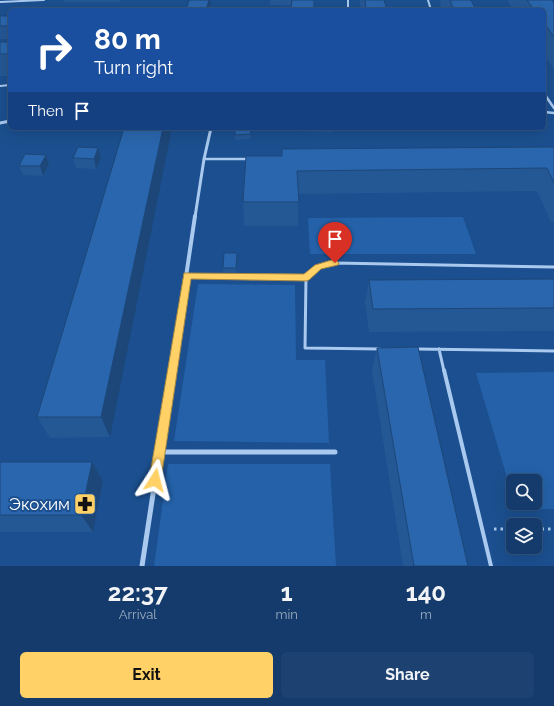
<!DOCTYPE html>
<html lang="en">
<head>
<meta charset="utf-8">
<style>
	body { margin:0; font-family:Raleway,sans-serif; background:#1d4271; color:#f1f3f6; height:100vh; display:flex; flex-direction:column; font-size:15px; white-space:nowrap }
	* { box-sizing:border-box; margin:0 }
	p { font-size:13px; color:#9dadc1 }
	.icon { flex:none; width:22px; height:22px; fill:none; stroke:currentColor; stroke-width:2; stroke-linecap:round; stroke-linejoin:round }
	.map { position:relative; height:566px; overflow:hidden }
	.panel { display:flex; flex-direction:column; background:#143b6b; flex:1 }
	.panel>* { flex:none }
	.hud { position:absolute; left:8px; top:8px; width:538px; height:122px; border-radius:6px; box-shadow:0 4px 16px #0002,0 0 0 1px #33557e; background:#1a4fa0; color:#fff; overflow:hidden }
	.buttons { position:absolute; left:506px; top:474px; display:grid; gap:8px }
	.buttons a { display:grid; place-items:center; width:36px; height:36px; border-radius:6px; background:#143b6b; box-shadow:0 4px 16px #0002,0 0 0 1px #33557e; font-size:20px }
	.pin { position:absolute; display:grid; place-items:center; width:34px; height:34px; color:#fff; margin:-41px -17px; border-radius:50% 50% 50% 0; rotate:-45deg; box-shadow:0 0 4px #0007 }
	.pin .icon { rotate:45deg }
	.me { position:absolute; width:44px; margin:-22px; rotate:9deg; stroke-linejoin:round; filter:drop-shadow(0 0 3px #0008) }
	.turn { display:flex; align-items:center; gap:14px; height:84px; padding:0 20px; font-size:18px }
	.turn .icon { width:52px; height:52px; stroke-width:2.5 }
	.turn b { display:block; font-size:28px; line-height:34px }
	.then { display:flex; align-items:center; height:38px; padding:0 20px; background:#0003; gap:8px; font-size:15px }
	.eta { display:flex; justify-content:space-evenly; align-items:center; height:68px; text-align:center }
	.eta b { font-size:24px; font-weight:700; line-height:28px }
	.cta { display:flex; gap:8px; margin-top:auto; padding:8px 20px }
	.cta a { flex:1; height:46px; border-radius:6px; background:#ffd166; color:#111; font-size:16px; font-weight:700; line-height:46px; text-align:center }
	.cta a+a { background:#1d4271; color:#f1f3f6 }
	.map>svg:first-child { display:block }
</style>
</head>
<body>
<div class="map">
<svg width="554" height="566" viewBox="0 0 554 566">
	<rect width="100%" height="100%" fill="#1b4f8f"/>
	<path fill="#2461a8" d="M463,217l13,37h-166l-2,-36z
		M198,284l97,1 1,75h29l4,83 -155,-2z
		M554,372v137h-37l-2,-6h20v-22h-22v17l-37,-125z
		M168,464h162l6,102h-182z"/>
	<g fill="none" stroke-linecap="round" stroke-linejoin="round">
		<path stroke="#a9c9ee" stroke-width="3" stroke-dasharray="2.5 4" stroke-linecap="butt" d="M494,529h19
			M535,529h19"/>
		<path stroke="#a9c9ee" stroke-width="2" d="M348,0v10
			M428,0l3,10
			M0,2l44,-2
			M0,86l10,-1
			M544,93l2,3"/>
		<path stroke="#a9c9ee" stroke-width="2.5" d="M545,95l9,13
			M544,112l10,1
			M204,159h44"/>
		<path stroke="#a9c9ee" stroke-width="3" d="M187,275l119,3 12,-11 17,-4 219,4
			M306,278l-1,70 75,1
			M416,349l138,2
			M439,349l5,22"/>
		<path stroke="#a9c9ee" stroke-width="4" d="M444,370l47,196"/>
		<path stroke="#a9c9ee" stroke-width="3" d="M0,123l10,-2
			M195,217l9,-58 7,-31"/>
		<path stroke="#a9c9ee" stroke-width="4" d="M172,371l23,-155"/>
		<path stroke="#a9c9ee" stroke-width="5" d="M160,452h175
			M142,566l30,-196"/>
	</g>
	<path fill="#245895" d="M64,0h57l-1,2h-56z
		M270,0h44l-23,8 1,-3h-22z
		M360,0h24l3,10h-26l-1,-5z
		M441,0h30l5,10h-34l-2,-6z
		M507,0h45l2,3v66l-10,-14v-45h-30z
		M0,16h10v23h-10z
		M0,42h10v34h-10z
		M124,128l-14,309 -60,1 -13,-21z
		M235,128h15l1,11 -16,1z
		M303,128h30v4l-30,-1z
		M554,147v75h-3l-14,-31 -239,3v32h-54l-1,-24 39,-46v-7z
		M46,155l3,9 -6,12 -20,-1 -4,-9z
		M73,158h28l-5,11 -20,-1z
		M237,257l-1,16 -13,-1v-4z
		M554,279v52l-185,1 -4,-29 4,-23z
		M377,348l91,218h-65l-31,-196z
		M0,462h92l11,19 -10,51h-93z"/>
	<path fill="#1d4779" d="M209,0h1l1,10h-5z
		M163,128h9l-62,309 -9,-20z
		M98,148l3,10 -5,11 -2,-10z
		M46,155l3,9 -6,12 -3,-10z
		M92,462l11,19 -10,51 -12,-17z"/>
	<path fill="#2a66ad" stroke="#1d4779" d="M189,0h20l-3,10h-20z
		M292,0h22v10h-44v-3l21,1z
		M365,0h19l3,10h-21z
		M450,0h21l5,10h-22z
		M527,0h25l2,3v34l-10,-14v-13h-10z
		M0,16h10v10h-10z
		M0,42h10v12h-10z
		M124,128h39l-62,289h-64z
		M235,128h15l1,6 -16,1z
		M78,147l20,1 -4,11 -21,-1z
		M554,147v36l-7,-15 -250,3 2,31h-56l3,-46h36v-7z
		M25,154l21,1 -6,11h-21z
		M224,253h13l-1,15h-13z
		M554,279v29l-181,1 -4,-29z
		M418,347l50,219h-54l-37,-218z
		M0,462h92l-11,53h-81z"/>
	<path fill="#ffd166" stroke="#a68842" d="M335,259l4,4 -1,2 -17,4 -12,11 -3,1 -115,-2 -30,201 -1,4 -5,2 -4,-2 -2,-4 35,-207 120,1 11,-9z"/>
	<defs>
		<g id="pharmacy-square" transform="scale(1.15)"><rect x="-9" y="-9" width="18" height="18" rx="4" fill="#ffd166" stroke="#1b4f8f"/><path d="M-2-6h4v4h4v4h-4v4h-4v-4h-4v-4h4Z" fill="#111"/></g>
	</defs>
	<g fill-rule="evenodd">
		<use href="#pharmacy-square" x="85" y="504"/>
	</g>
	<g text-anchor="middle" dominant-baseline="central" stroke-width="4" stroke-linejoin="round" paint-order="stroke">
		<g font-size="17" fill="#fff" stroke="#1b4f8f" text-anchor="end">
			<text x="70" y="504">Экохим</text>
		</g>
	</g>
</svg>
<div class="buttons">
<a><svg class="icon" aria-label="search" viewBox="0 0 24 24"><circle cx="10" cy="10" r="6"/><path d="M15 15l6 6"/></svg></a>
<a><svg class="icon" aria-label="layers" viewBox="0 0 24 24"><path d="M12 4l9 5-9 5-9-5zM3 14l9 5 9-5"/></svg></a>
</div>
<div class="pin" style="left:335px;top:263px;background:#d93025"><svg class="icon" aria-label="arrive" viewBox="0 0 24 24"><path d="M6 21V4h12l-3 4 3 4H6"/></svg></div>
<svg class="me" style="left:155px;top:480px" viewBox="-20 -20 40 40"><path d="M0-17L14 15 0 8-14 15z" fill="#ffd166" stroke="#fff" stroke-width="4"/></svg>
<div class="hud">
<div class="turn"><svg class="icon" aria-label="right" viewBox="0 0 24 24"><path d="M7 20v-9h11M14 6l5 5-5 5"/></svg><div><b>80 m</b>Turn right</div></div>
<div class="then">Then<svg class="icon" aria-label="arrive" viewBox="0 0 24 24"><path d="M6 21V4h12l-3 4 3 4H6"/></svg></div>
</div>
</div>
<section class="panel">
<div class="eta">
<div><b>22:37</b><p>Arrival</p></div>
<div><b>1</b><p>min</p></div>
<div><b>140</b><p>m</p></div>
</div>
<div class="cta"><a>Exit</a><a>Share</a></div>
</section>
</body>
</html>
